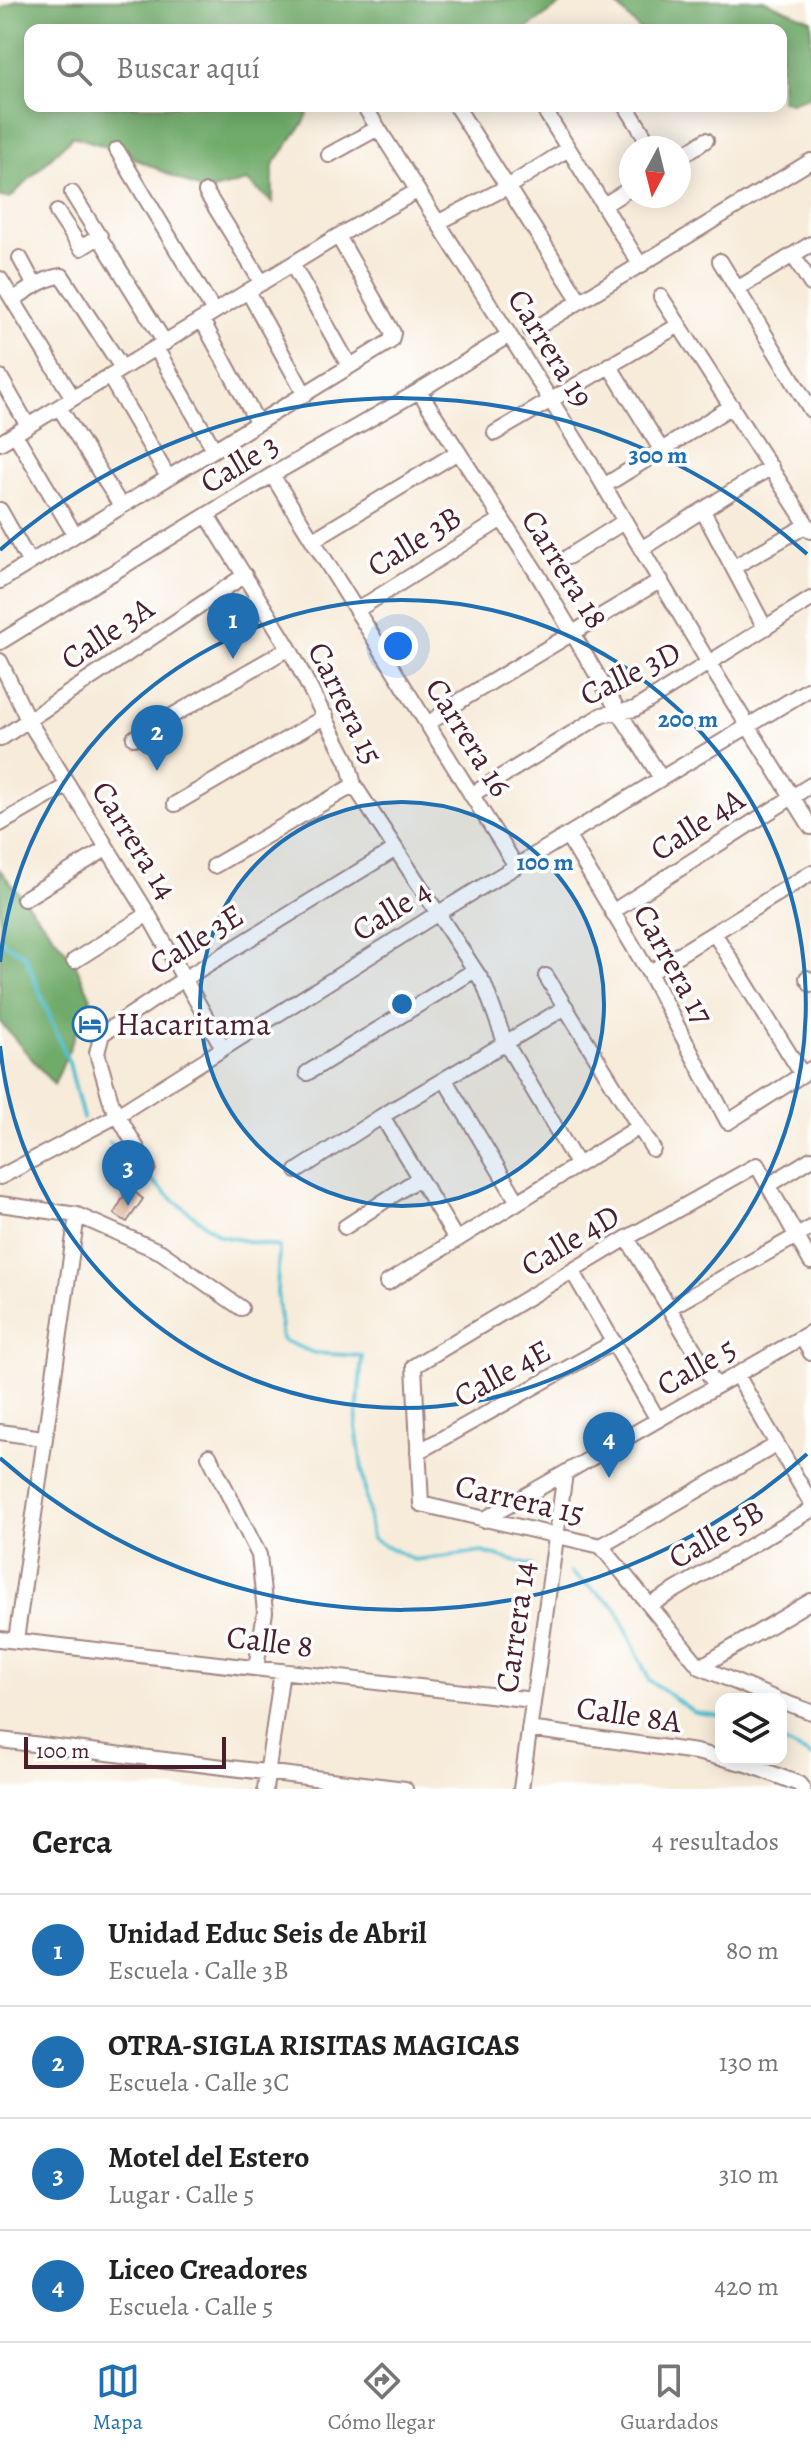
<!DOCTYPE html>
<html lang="es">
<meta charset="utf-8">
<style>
:root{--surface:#fff;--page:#f6f6f6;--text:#222;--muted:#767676;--line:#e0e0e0;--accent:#1f6fb2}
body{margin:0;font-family:Alegreya,serif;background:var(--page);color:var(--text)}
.controls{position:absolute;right:24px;bottom:24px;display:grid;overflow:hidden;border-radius:16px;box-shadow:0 4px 20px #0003}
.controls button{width:72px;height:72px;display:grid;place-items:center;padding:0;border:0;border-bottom:2px solid var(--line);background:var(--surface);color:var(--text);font:40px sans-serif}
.compass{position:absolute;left:619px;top:136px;width:72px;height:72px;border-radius:50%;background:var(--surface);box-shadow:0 4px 20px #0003;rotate:187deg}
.scale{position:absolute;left:24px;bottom:20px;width:202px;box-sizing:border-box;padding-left:8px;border:4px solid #4a1f2b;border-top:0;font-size:22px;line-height:28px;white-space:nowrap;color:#4a1f2b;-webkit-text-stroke:6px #fff;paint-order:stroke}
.you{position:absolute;left:398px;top:646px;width:28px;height:28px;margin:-20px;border:6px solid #fff;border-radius:50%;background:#1a73e8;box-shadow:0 0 0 12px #1a73e833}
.badge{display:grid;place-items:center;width:52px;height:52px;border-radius:50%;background:var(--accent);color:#fff;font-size:26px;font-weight:700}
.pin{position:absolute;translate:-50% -66px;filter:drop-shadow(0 2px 4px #0008)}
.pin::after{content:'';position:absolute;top:42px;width:28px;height:24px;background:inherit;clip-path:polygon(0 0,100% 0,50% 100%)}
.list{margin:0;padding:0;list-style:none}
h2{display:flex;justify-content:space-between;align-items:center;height:104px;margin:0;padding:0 32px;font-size:34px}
h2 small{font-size:26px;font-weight:400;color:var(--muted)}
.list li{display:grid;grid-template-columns:52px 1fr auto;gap:24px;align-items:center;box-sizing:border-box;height:112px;padding:0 32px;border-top:2px solid var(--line)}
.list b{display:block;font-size:30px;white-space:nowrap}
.list p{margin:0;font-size:26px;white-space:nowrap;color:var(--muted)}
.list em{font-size:26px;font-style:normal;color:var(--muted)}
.icon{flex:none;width:44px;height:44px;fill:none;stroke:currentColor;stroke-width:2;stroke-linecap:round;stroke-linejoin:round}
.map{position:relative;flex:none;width:811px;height:1789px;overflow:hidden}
.search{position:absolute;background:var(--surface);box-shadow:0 4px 20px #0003;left:24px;right:24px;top:24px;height:88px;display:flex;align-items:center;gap:20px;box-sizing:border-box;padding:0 28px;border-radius:16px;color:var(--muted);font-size:30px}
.sheet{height:552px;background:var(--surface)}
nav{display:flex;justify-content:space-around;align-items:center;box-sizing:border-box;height:112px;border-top:2px solid var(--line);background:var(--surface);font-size:22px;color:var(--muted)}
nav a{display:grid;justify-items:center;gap:4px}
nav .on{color:var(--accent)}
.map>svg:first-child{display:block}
</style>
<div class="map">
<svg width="811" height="1789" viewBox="0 0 811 1789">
<rect width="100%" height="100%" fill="#fff"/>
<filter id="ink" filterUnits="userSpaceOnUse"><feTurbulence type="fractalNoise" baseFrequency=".0125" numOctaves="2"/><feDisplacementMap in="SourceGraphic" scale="16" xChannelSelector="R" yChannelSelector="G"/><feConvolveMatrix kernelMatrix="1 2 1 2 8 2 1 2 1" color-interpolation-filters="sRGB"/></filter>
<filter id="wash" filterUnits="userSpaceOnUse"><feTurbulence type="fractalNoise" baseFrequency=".006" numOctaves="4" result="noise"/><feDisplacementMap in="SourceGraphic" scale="32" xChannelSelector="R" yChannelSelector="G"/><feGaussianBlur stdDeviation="1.8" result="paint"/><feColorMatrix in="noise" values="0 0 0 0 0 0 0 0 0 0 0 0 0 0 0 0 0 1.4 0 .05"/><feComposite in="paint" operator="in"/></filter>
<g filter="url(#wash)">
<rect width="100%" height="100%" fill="#f7ebd9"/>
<!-- forest -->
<path fill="#71ab6a" stroke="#5e654a" stroke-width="2" d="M17 0H567L525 30H30V106H310L305 121 273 165V203L247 181 206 192 117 150 73 136 10 198 0 197V9Z
M612 0H763L811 20V96L790 103 781 100V30H640Z
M0 870 74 961 91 998 54 1085 0 1022Z"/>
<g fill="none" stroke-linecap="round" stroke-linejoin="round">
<!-- stream -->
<path stroke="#54bfd0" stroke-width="4" d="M0 940 25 956 69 1063 83 1118
M109 1142 176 1202 220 1236 279 1247 277 1292 282 1340 314 1353 362 1356 356 1427 372 1539 414 1560 482 1552 532 1566
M571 1573 616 1607 649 1680 694 1712 721 1716
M781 1741 811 1756"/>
</g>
<g id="blocks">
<!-- building -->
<path fill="#d8ac8b" d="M129 1187 143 1199 127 1222 114 1214Z"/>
</g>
</g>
<g filter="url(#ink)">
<use href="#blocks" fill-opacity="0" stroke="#a08582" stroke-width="2"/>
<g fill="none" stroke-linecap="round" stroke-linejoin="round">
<!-- minor casing -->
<g stroke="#a08582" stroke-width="18">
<path id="minor" d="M364 106 591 464 710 665 811 827
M456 106 580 301
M542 106 641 266
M626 106 652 148
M117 150 214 312
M329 155 378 128
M679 158 706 140
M206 192 262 283
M72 193 165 343
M604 205 631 188
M57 212 81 248 100 236
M439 222 509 186 568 149
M793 255 811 284
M20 258 35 286
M720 261 811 410
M292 264 349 365
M0 279 73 398
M737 289 811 244
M248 291 304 393
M661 297 811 531
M14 299C28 290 45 277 62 276L122 368
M202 320 257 422
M531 331 811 161
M156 348 214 449
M609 365 662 451
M109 376 168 477
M0 377 28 426
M419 391 538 575 619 712 661 778
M59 407 121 506
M495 433 679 325
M15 434 75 535
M0 443 338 236 417 191
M272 475 516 866
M604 486 732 406
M0 510 30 563
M703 511 765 628
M207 515 289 648 348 762 354 785 484 984 505 1042 577 1164
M313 540 458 452
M641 549 771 467
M568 557 625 521
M734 567 807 525
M0 581 391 341 393 333 338 236
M357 610 502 519
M0 642 272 475 419 391 509 335
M0 661 28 720 148 914 223 1048
M428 724 463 699 661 580
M134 738 289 648
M0 739 245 575
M471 795 602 715 635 709 811 599
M175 804 326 716
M0 824 68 785
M567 835 649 973 728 1122 811 1069
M214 866 354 785
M24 899 106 849
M612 912 811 785
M714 933 802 1074
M74 961 148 914
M649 973 811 873
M546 976 653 1149
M807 978 811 984
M307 1073 475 970
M445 1080 518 1202
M382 1116 456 1239
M148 1168 112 1105 97 1053 102 1034 184 979 394 850
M297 1171 382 1116 566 1007
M0 1177 116 1116 427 920 811 688
M769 1185 811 1159
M0 1204 77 1215 161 1252 241 1308
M345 1227 419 1178
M627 1238 716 1386
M573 1272 658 1420
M387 1283 639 1127
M669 1308 811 1228
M802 1338 811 1353
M737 1375 811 1503
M0 1432 43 1438
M418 1452 614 1342
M209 1456 259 1555 265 1612 256 1668
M483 1520 811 1332
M601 1546 776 1445
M650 1605 811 1510
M0 1639 533 1700
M16 1640 77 1215
M700 1667 811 1601
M776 1699 700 1667 601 1546 421 1504 414 1366 627 1238 757 1165 811 1262
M781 1701 811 1712
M529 1729 696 1752 721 1758
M0 1740 405 1789
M726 1759 750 1765 799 1784 803 1789
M265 1789 282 1671
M521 1789 565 1473"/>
</g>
<!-- minor -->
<use href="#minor" stroke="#fff" stroke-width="14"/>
</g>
</g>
<!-- distance rings -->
<circle cx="402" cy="1004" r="202" fill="#1f6fb2" fill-opacity=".12"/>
<g fill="none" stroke="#1f6fb2" stroke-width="4">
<circle cx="402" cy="1004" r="202"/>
<path d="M0 962A404 404 0 1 1 0 1046"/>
<path d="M807 1454A606 606 0 0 1 0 1458M0 550A606 606 0 0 1 807 554"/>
</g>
<!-- icons -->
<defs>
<g id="hotel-ring" transform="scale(1.8)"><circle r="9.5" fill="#fff" stroke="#1f6fb2" stroke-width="1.5"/><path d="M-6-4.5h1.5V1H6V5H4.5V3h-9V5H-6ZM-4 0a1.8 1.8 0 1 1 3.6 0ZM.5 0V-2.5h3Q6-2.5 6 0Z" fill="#1f6fb2"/></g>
</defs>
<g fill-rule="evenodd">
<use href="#hotel-ring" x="90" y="1024"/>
</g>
<g text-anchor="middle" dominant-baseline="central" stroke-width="7" stroke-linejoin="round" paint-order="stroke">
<!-- street labels -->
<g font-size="32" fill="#4a1f2b" stroke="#fff">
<text transform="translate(551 348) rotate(58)">Carrera 19</text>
<text transform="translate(239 463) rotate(-31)">Calle 3</text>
<text transform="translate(414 541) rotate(-32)">Calle 3B</text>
<text transform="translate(565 569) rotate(58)">Carrera 18</text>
<text transform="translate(107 633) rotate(-34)">Calle 3A</text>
<text transform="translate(630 673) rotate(-26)">Calle 3D</text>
<text transform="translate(346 703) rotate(64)">Carrera 15</text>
<text transform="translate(469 737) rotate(58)">Carrera 16</text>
<text transform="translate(697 824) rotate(-33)">Calle 4A</text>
<text transform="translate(135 840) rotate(58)">Carrera 14</text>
<text transform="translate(391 910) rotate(-32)">Calle 4</text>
<text transform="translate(196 939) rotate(-32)">Calle 3E</text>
<text transform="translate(674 964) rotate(61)">Carrera 17</text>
<text transform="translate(570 1240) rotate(-31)">Calle 4D</text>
<text transform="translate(696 1366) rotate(-30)">Calle 5</text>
<text transform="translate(502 1373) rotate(-29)">Calle 4E</text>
<text transform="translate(520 1499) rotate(13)">Carrera 15</text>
<text transform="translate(716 1534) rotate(-30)">Calle 5B</text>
<text transform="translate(515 1627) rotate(-82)">Carrera 14</text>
<text transform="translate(270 1641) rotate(7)">Calle 8</text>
<text transform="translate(629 1714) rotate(8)">Calle 8A</text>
</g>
<!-- poi labels -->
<g font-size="32" fill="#4a1f2b" stroke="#fff" text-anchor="start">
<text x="116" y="1024">Hacaritama</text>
</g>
</g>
<circle cx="402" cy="1004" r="12" fill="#1f6fb2" stroke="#fff" stroke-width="4"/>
<g font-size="24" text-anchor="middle" font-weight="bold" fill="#1f6fb2" stroke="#fff" stroke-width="7" stroke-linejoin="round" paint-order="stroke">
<text x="658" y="463">300 m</text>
<text x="688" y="727">200 m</text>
<text x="545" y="870">100 m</text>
</g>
</svg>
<div class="controls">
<button><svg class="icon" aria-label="layers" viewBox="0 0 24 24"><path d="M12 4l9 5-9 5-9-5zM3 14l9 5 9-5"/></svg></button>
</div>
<svg class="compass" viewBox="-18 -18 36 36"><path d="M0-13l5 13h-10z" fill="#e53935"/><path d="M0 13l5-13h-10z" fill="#767676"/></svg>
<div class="scale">100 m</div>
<div class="you"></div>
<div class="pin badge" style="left:233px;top:659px">1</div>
<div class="pin badge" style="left:157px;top:771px">2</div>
<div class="pin badge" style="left:128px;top:1206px">3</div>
<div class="pin badge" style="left:609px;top:1478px">4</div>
<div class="search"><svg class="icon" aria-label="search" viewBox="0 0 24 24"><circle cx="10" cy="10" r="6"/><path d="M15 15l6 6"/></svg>Buscar aquí</div>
</div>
<section class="sheet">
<h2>Cerca<small>4 resultados</small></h2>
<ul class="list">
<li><span class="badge">1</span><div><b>Unidad Educ Seis de Abril</b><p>Escuela · Calle 3B</p></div><em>80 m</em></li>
<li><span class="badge">2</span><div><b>OTRA-SIGLA RISITAS MAGICAS</b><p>Escuela · Calle 3C</p></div><em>130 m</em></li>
<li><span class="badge">3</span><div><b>Motel del Estero</b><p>Lugar · Calle 5</p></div><em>310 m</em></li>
<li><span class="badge">4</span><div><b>Liceo Creadores</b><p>Escuela · Calle 5</p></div><em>420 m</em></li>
</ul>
</section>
<nav>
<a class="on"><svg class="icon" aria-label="map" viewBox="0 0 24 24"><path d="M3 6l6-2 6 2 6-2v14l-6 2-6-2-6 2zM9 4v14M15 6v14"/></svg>Mapa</a>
<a><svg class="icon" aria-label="directions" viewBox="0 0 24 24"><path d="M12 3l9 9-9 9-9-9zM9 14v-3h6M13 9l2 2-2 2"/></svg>Cómo llegar</a>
<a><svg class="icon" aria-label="saved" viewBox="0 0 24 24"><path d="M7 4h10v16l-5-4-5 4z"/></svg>Guardados</a>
</nav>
